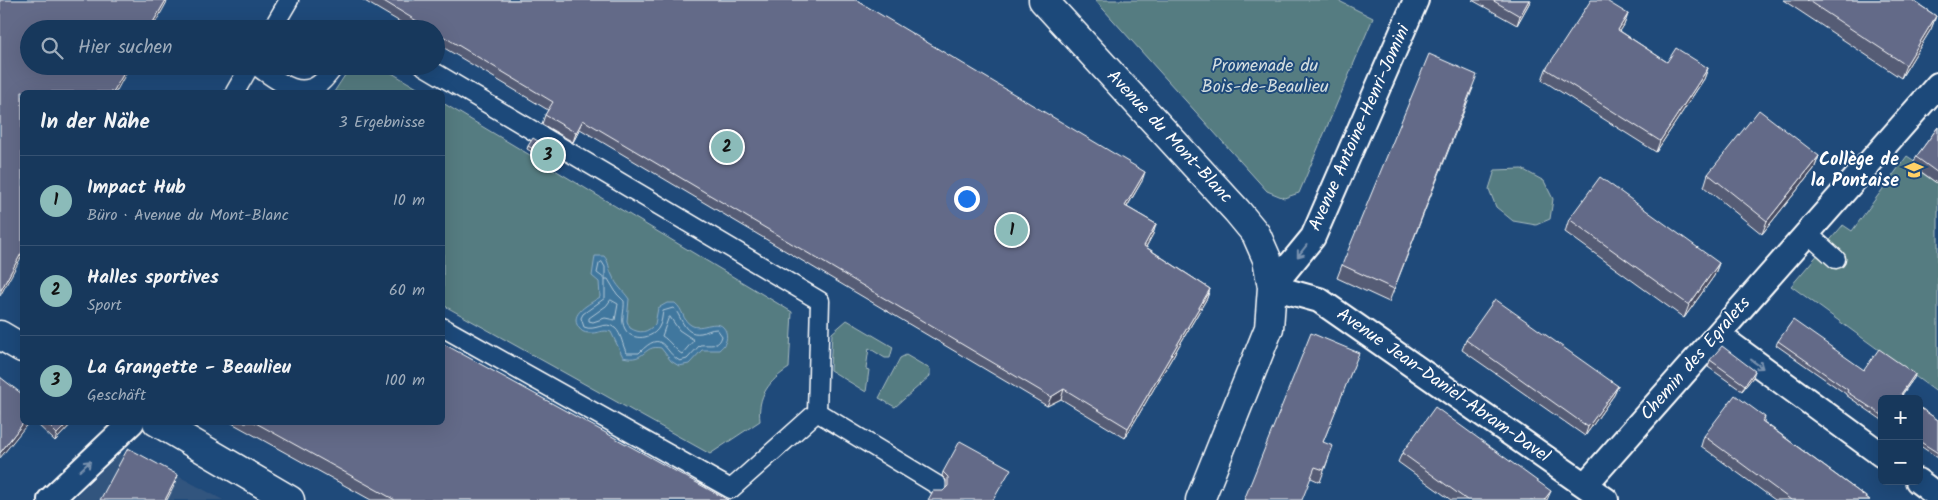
<!DOCTYPE html>
<html lang="de">
<meta charset="utf-8">
<style>
:root{--surface:#17385c;--page:#203f62;--text:#f1f3f6;--muted:#9eacbb;--line:#365272;--accent:#8bbbb9}
body{margin:0;font-family:Kalam,sans-serif;background:var(--page);color:var(--text)}
.controls{position:absolute;right:15px;bottom:15px;display:grid;overflow:hidden;border-radius:8px;box-shadow:0 5px 20px #0002}
.controls button{width:45px;height:45px;display:grid;place-items:center;padding:0;border:0;border-bottom:1px solid var(--line);background:var(--surface);color:var(--text);font:25px sans-serif}
.you{position:absolute;left:966px;top:198px;width:18px;height:18px;margin:-12px;border:4px solid #fff;border-radius:50%;background:#1a73e8;box-shadow:0 0 0 8px #1a73e833}
.badge{display:grid;place-items:center;width:32px;height:32px;border-radius:50%;background:var(--accent);color:#111;font-size:16px;font-weight:700}
.pin{position:absolute;translate:-50% -50%;border:2px solid #fff;box-shadow:0 1px 5px #0006}
.list{margin:0;padding:0;list-style:none}
h2{display:flex;justify-content:space-between;align-items:center;height:65px;margin:0;padding:0 20px;font-size:21px}
h2 small{font-size:16px;font-weight:400;color:var(--muted)}
.list li{display:grid;grid-template-columns:32px 1fr auto;gap:15px;align-items:center;box-sizing:border-box;height:90px;padding:0 20px;border-top:1px solid var(--line)}
.list b{display:block;font-size:19px;white-space:nowrap}
.list p{margin:0;font-size:16px;white-space:nowrap;color:var(--muted)}
.list em{font-size:16px;font-style:normal;color:var(--muted)}
.icon{flex:none;width:28px;height:28px;fill:none;stroke:currentColor;stroke-width:2;stroke-linecap:round;stroke-linejoin:round}
.map{position:relative;flex:none;width:1938px;height:500px;overflow:hidden}
.search{position:absolute;background:var(--surface);box-shadow:0 5px 20px #0002;left:20px;top:20px;width:425px;height:55px;display:flex;align-items:center;gap:12px;box-sizing:border-box;padding:0 18px;border-radius:28px;color:var(--muted);font-size:19px}
.panel{position:absolute;background:var(--surface);box-shadow:0 5px 20px #0002;left:20px;top:90px;width:425px;height:335px;border-radius:8px}
.map>svg:first-child{display:block}
</style>
<div class="map">
<svg width="1938" height="500" viewBox="0 0 1938 500">
<rect width="100%" height="100%" fill="#1f4a7a"/>
<filter id="ink" filterUnits="userSpaceOnUse"><feTurbulence type="fractalNoise" baseFrequency=".02" numOctaves="2"/><feDisplacementMap in="SourceGraphic" scale="10" xChannelSelector="R" yChannelSelector="G"/><feConvolveMatrix kernelMatrix="1 2 1 2 8 2 1 2 1" color-interpolation-filters="sRGB"/></filter>
<g filter="url(#ink)">
<!-- built -->
<path fill="#33547e" d="M137 454 223 500H72L118 455Z"/>
<!-- green -->
<path fill="#547b81" stroke="#aabdc0" d="M1095 0H1337L1373 18 1299 193 1284 198 1267 191Z
M351 66H380L424 92H334Z
M443 103 792 312 789 368C769 381 757 396 760 421L710 454 443 305Z
M1907 156 1916 162 1913 167 1938 184V393L1791 286 1843 225 1852 231Z
M1522 169 1544 181 1553 199 1550 219 1536 225 1513 221 1496 207 1489 189 1495 170Z
M847 320 893 347 890 358H885L869 348 866 369 869 370 866 392 830 370 832 333Z
M906 355 930 369V376L895 407 879 398 900 358Z"/>
<!-- water -->
<path fill="#41779e" stroke="#8dadc5" d="M595 256H604C610 263 608 268 612 275 617 287 623 290 629 299L627 321 630 328C640 334 647 333 655 324L658 308 667 303H675C684 310 682 320 691 325 701 332 720 315 726 332 728 340 725 345 719 350H702L689 364 679 366 671 361 661 348C643 344 646 363 623 357L611 332C603 329 597 334 589 333 584 333 581 331 579 328 568 313 590 304 600 297L599 282 592 276Z"/>
<g fill="none" stroke-linecap="round" stroke-linejoin="round">
<!-- shore -->
<path stroke="#b3c9d8" stroke-width="1" d="M602 262 605 267V279H608L617 294 624 301C625 311 620 320 625 329 632 342 653 339 659 327 662 322 662 316 663 311L673 308C682 314 682 336 701 333 707 332 710 329 717 329L722 336C719 348 710 344 700 345L687 359 680 361C663 352 664 327 639 353H627C622 346 622 334 615 328 605 320 595 332 584 327L581 318 583 314 605 298V279L597 273 599 264Z
M611 300 618 304 615 320 605 318 593 322 589 321V318L606 306Z
M670 317 679 330 694 340 682 354C677 352 669 340 662 336L668 319Z"/>
<!-- pedestrian casing -->
<g stroke="#fff" stroke-width="21">
<path id="pedestrian" d="M272 29 289 0
M256 66C275 78 297 100 319 84 325 80 330 72 335 66
M424 66 820 301 817 412
M235 92 250 66
M1807 233 1836 259
M442 327 731 489 817 412 937 485"/>
</g>
<!-- minor casing -->
<g stroke="#fff" stroke-width="28">
<path id="minor" d="M1416 0 1313 237 1272 287 1319 300 1606 500
M1718 335 1882 455
M1918 481 1938 496
M1585 485 1938 85
M50 500 132 422"/>
</g>
<!-- tertiary casing -->
<g stroke="#fff" stroke-width="31">
<path id="tertiary" d="M0 335 22 348
M157 422 290 500"/>
</g>
<!-- secondary casing -->
<g stroke="#fff" stroke-width="31">
<path id="secondary" d="M1043 0 1237 211 1256 234 1267 259 1272 287 1269 328 1200 500"/>
</g>
<!-- pedestrian -->
<use href="#pedestrian" stroke="#1f4a7a" stroke-width="18"/>
<!-- minor -->
<use href="#minor" stroke="#1f4a7a" stroke-width="24"/>
<!-- tertiary -->
<use href="#tertiary" stroke="#1f4a7a" stroke-width="28"/>
<!-- secondary -->
<use href="#secondary" stroke="#1f4a7a" stroke-width="28"/>
</g>
<!-- wall -->
<path fill="#555b75" stroke="#fff" d="M363 0H856L1142 181 1127 207 1156 224 1153 234 1146 247 1210 289 1207 298 1125 438 1061 399 1047 406 580 129 573 142 542 124 545 115 548 110 436 43V29H412Z
M1472 0H1531L1517 25Z
M1783 0H1912L1936 16 1931 29 1901 78Z
M1628 14 1624 25 1620 31 1667 62 1708 68 1704 79 1656 152 1542 80 1546 69Z
M1473 88 1389 302 1337 278 1342 265Z
M1938 127V184L1913 166 1916 157Z
M528 146 562 160 558 168 527 149Z
M1819 156 1814 169 1762 234 1704 187 1708 174Z
M1569 219 1719 263 1714 276 1684 318 1565 232Z
M1466 340 1618 386 1614 395 1585 436 1462 350Z
M1778 341 1864 370 1915 374 1914 378 1902 395 1882 399V420L1846 395V394L1776 345Z
M1710 360 1753 377 1742 391 1708 367Z
M1354 364 1323 442 1329 457 1320 482 1311 478 1244 500Z
M1919 407 1938 420V458L1919 445Z
M1765 417 1764 422 1870 500H1775L1701 446 1704 436Z
M35 422H73L55 441Z
M230 422H442L728 500H371Z
M1402 453 1547 500H1451L1398 462Z
M943 472 1009 473 943 491 946 488V480L942 476Z"/>
<!-- shaded-wall -->
<path fill="#454a5f" stroke="#fff" d="M166 0H168L152 29H149Z
M1529 0H1531L1517 25 1520 16Z
M1628 14 1624 25 1614 41 1618 30Z
M1936 16 1931 29 1901 78 1906 65Z
M128 66H130L116 92H113Z
M1708 68 1704 79 1656 152 1660 141Z
M583 120 580 129 573 142 576 133Z
M1819 156 1814 169 1762 234 1767 221Z
M1145 172 1142 181 1122 215 1125 206Z
M1156 224 1153 234 1141 256 1144 246Z
M22 252V256L0 296 1 290Z
M1719 263 1714 276 1684 318 1689 305Z
M1210 289 1207 298 1125 438 1128 428Z
M1755 371 1753 377 1742 391 1745 385Z
M1915 374 1914 378 1899 398 1901 394Z
M1618 386 1614 395 1585 436 1588 427Z
M1064 389 1061 399 1047 406 1051 397Z
M24 422H29L0 458V453Z
M69 422H73L55 441 57 434Z
M178 475 173 488 167 500H165Z
M1551 491 1547 500H1544Z"/>
<!-- building -->
<path fill="#636a88" stroke="#fff" d="M0 0H166L149 29H29V66H128L113 92H22V252L1 290H0Z
M382 0H856L1145 172 1125 206 1156 224 1144 246 1210 289 1128 428 1064 389 1051 397 583 120 576 133 545 115 553 102 436 32V29H430Z
M1492 0H1529L1520 16Z
M1591 0H1605L1628 14 1618 30 1667 62 1676 48 1708 68 1660 141 1546 69Z
M1807 0H1912L1936 16 1906 65Z
M1429 54 1477 75 1394 289 1342 265Z
M1759 110 1819 156 1767 221 1708 174Z
M1938 127V173L1916 157Z
M533 138 563 157 559 164 528 146Z
M1600 177 1719 263 1689 305 1569 219Z
M1495 299 1618 386 1588 427 1466 340Z
M1793 320 1864 370 1879 349 1915 374 1901 394 1908 399H1882V415L1847 392 1848 390 1778 341Z
M1311 333 1359 353 1323 442 1333 446 1324 470 1315 467 1302 500H1244Z
M442 343 728 500H395L254 422H442Z
M1722 346 1755 371 1745 385 1710 360Z
M0 377 22 394V422H24L0 453Z
M1735 395 1765 417 1762 421 1870 500H1791L1704 436Z
M1435 407 1551 491 1544 500H1467L1402 453Z
M1919 407 1938 420V453L1919 441Z
M45 422H69L57 434Z
M960 441 1011 469 993 500H928L933 491H943L948 486V477L943 472Z
M128 448 178 475 165 500H100Z"/>
<!-- one-way arrows -->
<defs><path id="oneway-shaft" d="M-6 0H5M1.5-3L5.5 0L1.5 3" fill="none" stroke-width="1.6" stroke-linecap="round" stroke-linejoin="round" transform="scale(1.25)"/></defs>
<g stroke="#7992af">
<use href="#oneway-shaft" transform="translate(1302 251) rotate(128)"/>
<use href="#oneway-shaft" transform="translate(1757 364) rotate(36)"/>
<use href="#oneway-shaft" transform="translate(85 466) rotate(-43)"/>
</g>
</g>
<!-- icons -->
<defs>
<g id="school-bare" transform="scale(1.5)"><path d="M0-5L7-2L0 1L-7-2ZM-4 1L0 2.5L4 1V4Q0 6-4 4Z" fill="#ffd166" stroke="#1f4a7a" stroke-width="2.5" paint-order="stroke"/></g>
</defs>
<g fill-rule="evenodd">
<use href="#school-bare" x="1914" y="170"/>
</g>
<g text-anchor="middle" dominant-baseline="central" stroke-width="4" stroke-linejoin="round" paint-order="stroke">
<!-- park labels -->
<g font-size="18" fill="#d4dee0" stroke="#1f4a7a">
<text x="1265" y="66">Promenade du<tspan x="1265" dy="21">Bois-de-Beaulieu</tspan></text>
</g>
<!-- street labels -->
<g font-size="18" fill="#fff" stroke="#1f4a7a">
<text transform="translate(1360 128) rotate(-66)">Avenue Antoine-Henri-Jomini</text>
<text transform="translate(1169 137) rotate(47)">Avenue du Mont-Blanc</text>
<text transform="translate(1696 359) rotate(-49)">Chemin des Egralets</text>
<text transform="translate(1443 386) rotate(35)">Avenue Jean-Daniel-Abram-Davel</text>
</g>
<!-- poi labels -->
<g font-size="18" font-weight="bold" fill="#fff" stroke="#1f4a7a" text-anchor="end">
<text x="1899" y="160">Collège de<tspan x="1899" dy="21">la Pontaise</tspan></text>
</g>
</g>
</svg>
<div class="controls">
<button>+</button>
<button>−</button>
</div>
<div class="you"></div>
<div class="pin badge" style="left:1012px;top:230px">1</div>
<div class="pin badge" style="left:727px;top:147px">2</div>
<div class="pin badge" style="left:548px;top:155px">3</div>
<div class="search"><svg class="icon" aria-label="search" viewBox="0 0 24 24"><circle cx="10" cy="10" r="6"/><path d="M15 15l6 6"/></svg>Hier suchen</div>
<section class="panel">
<h2>In der Nähe<small>3 Ergebnisse</small></h2>
<ul class="list">
<li><span class="badge">1</span><div><b>Impact Hub</b><p>Büro · Avenue du Mont-Blanc</p></div><em>10 m</em></li>
<li><span class="badge">2</span><div><b>Halles sportives</b><p>Sport</p></div><em>60 m</em></li>
<li><span class="badge">3</span><div><b>La Grangette - Beaulieu</b><p>Geschäft</p></div><em>100 m</em></li>
</ul>
</section>
</div>
